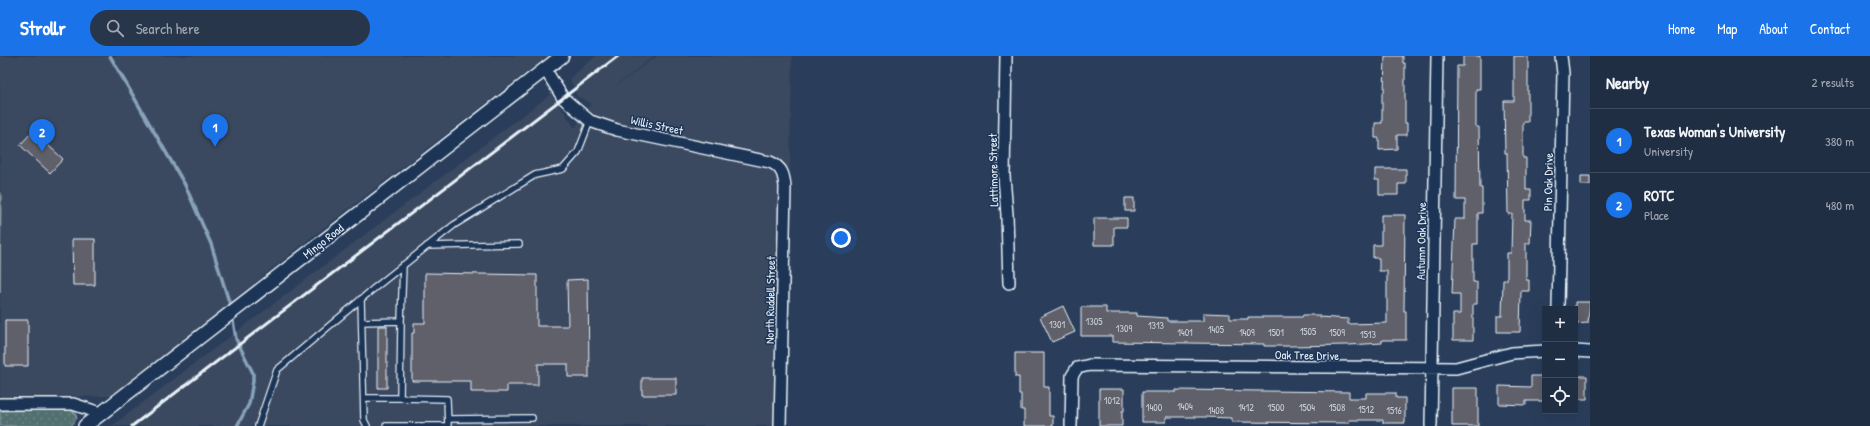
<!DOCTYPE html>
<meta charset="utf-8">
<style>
:root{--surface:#202e44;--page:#28364b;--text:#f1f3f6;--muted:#a2a8b2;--line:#3d4a5d;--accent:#1a73e8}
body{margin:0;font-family:"Patrick Hand",sans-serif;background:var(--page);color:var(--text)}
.controls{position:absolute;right:12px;bottom:12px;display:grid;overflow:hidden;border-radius:0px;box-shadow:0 4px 16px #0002}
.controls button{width:36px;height:36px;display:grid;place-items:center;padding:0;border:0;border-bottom:1px solid var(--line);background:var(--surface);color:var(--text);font:20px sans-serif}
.you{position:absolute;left:841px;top:182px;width:14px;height:14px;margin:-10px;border:3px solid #fff;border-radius:50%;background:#1a73e8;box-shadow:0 0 0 6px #1a73e833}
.badge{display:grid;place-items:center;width:26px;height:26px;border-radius:50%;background:var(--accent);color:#fff;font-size:13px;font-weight:700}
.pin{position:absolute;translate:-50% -33px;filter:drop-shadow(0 1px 2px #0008)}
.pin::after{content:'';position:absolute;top:21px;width:14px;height:12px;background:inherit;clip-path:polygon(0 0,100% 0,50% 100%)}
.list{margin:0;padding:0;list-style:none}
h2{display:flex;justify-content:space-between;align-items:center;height:52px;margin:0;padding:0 16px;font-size:17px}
h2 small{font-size:13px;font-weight:400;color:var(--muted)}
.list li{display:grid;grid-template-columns:26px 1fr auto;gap:12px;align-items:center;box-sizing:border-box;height:64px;padding:0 16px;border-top:1px solid var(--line)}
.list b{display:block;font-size:15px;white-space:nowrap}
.list p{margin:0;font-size:13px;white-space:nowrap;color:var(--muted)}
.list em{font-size:13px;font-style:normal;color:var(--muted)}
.icon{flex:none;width:22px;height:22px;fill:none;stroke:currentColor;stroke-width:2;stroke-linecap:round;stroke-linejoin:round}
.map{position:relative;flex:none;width:1590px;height:370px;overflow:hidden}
header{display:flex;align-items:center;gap:24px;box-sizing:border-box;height:56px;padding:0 20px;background:var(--accent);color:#fff}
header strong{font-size:19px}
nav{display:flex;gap:22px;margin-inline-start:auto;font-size:14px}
.search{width:280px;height:36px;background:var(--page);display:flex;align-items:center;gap:10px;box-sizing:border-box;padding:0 14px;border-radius:22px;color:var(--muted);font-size:15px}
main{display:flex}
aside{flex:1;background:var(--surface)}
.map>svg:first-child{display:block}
</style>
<header>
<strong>Strollr</strong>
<div class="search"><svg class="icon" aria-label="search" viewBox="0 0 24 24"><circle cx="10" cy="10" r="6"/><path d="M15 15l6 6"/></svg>Search here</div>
<nav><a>Home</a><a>Map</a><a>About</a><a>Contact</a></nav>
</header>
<main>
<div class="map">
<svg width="1590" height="370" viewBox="0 0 1590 370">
<defs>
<pattern id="grass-dots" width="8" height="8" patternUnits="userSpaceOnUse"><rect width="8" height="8" fill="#52706f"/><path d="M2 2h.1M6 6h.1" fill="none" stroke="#6b8584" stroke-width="1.8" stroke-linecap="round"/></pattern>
</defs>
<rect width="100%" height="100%" fill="#2a3e5b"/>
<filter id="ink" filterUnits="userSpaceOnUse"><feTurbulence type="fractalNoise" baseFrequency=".025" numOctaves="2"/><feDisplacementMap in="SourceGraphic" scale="8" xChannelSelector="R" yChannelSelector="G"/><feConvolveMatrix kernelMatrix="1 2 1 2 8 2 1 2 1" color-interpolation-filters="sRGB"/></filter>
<g filter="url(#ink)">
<!-- built -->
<path fill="#3a4860" d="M0 0H548L312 181 113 340 0 342Z
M596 0H654L610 34 657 0H792L785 370H112L551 38 575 72 591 47 577 40 570 22Z"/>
<!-- grass -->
<path fill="url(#grass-dots)" stroke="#9db0b4" d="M0 137 1 139 0 237Z
M69 354 75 357 77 362 71 370H0V355Z"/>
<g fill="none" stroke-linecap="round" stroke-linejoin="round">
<!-- stream -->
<path stroke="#87a2b9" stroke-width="3.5" d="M110 0 185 129 211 188 231 252
M232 258 236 283 253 317V325L249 348 237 370"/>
</g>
<!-- building -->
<path fill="#60606a" stroke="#e8f1f8" d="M1385 0H1403V7H1405V67H1407V79H1397V93L1379 94V82H1375V67H1382V37H1384Z
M1463 0H1480V33H1476V71H1479L1480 132H1482V157H1478V188H1473V226H1477V248H1473V284H1453V258H1460V238H1452L1455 163H1465V144H1456L1457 10H1463Z
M1514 0H1528V66H1523V102H1526V134H1531V144H1525V164H1531L1530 187H1526V224H1529V235H1521L1520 276H1497V260H1502L1503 224H1507V197H1511L1512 158H1508L1507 97H1505L1504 45H1514Z
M33 75 63 103 50 117 20 89Z
M1375 113H1406V128H1398V139H1379V124H1375Z
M1581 120H1590V129H1581Z
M1125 142H1134V155H1125Z
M1381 159H1405L1404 255H1406V284H1382V287L1349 289 1289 290H1264V288L1112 286V280H1081V251H1106V257H1137V260L1167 262V265H1203V257L1230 258V263H1248V261H1302L1303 259H1320V261L1348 263V268L1387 267V215H1379V202H1373V189H1381Z
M1094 162H1127V171H1114V189H1094Z
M72 183H95V229H73Z
M425 217 537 219V270H568L567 224 588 223 589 321H568V308H538V329H507V336H471V325H412V277H414V267H425Z
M1575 246H1590L1588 267 1575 268Z
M1063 250 1075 276 1052 286 1040 261Z
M5 264H28V310H5Z
M378 270H387V332H378Z
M1015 297H1044V331H1049V360H1053V370H1024V354H1021V338H1019V321H1015Z
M1531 320H1545V345H1526V349L1499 348V330L1531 331Z
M1575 320H1587V343H1575Z
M642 322H676V339H642Z
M1452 332H1478V370H1452Z
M1099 333H1124V355H1122V370H1099Z
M1176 334 1349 336V342H1366V337H1396V342H1405V367H1383V364H1349V367L1232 366V362L1204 361H1166V366H1142V336H1176Z"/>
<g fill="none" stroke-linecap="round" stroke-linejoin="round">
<!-- service casing -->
<g stroke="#e8f1f8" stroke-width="8">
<path id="service" d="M427 190 519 188
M361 243 364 364 367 370
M362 266 401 265
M364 342H400L401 265 403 209
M400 342 447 343 448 370
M448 363 532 362
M258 370 277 314 372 234 454 169 535 119 563 113 578 96 590 65
M386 370H448"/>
</g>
<!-- minor casing -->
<g stroke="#e8f1f8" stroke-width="14">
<path id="minor" d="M1006 0 1004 120 1007 159 1009 227
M545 13 563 42 590 65 617 74 770 106C782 111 784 119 785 131L780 370
M1558 253 1563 17 1561 0
M1575 295 1590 296
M0 348H73L100 357
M1071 370 1072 320 1077 312 1090 309 1456 312 1512 297 1545 295
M1431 370 1437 0"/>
</g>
<!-- tertiary casing -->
<g stroke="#e8f1f8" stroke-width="16">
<path id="tertiary" d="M85 370 562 0"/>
</g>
<!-- service -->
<use href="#service" stroke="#1d3557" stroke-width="5.5"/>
<!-- minor -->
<use href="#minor" stroke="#1d3557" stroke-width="11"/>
<!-- tertiary -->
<use href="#tertiary" stroke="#1d3557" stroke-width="13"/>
<!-- rail -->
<path stroke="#e8f1f8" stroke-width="3" d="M132 370 618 0"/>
</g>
</g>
<g text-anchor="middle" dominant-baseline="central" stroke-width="3" stroke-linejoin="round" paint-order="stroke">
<!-- number labels -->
<g font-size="10" fill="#c6cdd4">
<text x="1094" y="265">1305</text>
<text x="1057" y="268">1301</text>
<text x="1156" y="269">1313</text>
<text x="1124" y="272">1309</text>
<text x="1216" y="273">1405</text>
<text x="1308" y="275">1505</text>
<text x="1185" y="276">1401</text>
<text x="1247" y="276">1409</text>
<text x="1276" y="276">1501</text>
<text x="1337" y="276">1509</text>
<text x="1368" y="278">1513</text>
<text x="1112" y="344">1012</text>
<text x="1185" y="350">1404</text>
<text x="1154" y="351">1400</text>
<text x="1246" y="351">1412</text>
<text x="1276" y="351">1500</text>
<text x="1307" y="351">1504</text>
<text x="1337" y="351">1508</text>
<text x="1366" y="353">1512</text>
<text x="1216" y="354">1408</text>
<text x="1394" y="354">1516</text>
</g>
<!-- street labels -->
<g font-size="12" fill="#e8f1f8" stroke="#1d3557">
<text transform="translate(657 69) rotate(12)">Willis Street</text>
<text transform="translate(993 114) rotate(-91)">Lattimore Street</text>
<text transform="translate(1548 126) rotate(-89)">Pin Oak Drive</text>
<text transform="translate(323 185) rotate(-38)">Mingo Road</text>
<text transform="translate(1421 185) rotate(-89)">Autumn Oak Drive</text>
<text transform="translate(770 244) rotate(-89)">North Ruddell Street</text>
<text transform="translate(1307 299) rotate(1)">Oak Tree Drive</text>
</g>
</g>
</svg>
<div class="controls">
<button>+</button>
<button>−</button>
<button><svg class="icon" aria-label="locate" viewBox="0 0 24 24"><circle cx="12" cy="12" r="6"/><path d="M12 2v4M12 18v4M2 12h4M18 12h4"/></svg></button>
</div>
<div class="you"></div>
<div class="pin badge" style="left:215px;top:91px">1</div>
<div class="pin badge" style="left:42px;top:96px">2</div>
</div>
<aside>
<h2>Nearby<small>2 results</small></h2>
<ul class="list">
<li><span class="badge">1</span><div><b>Texas Woman's University</b><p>University</p></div><em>380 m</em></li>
<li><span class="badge">2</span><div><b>ROTC</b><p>Place</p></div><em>480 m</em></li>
</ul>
</aside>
</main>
